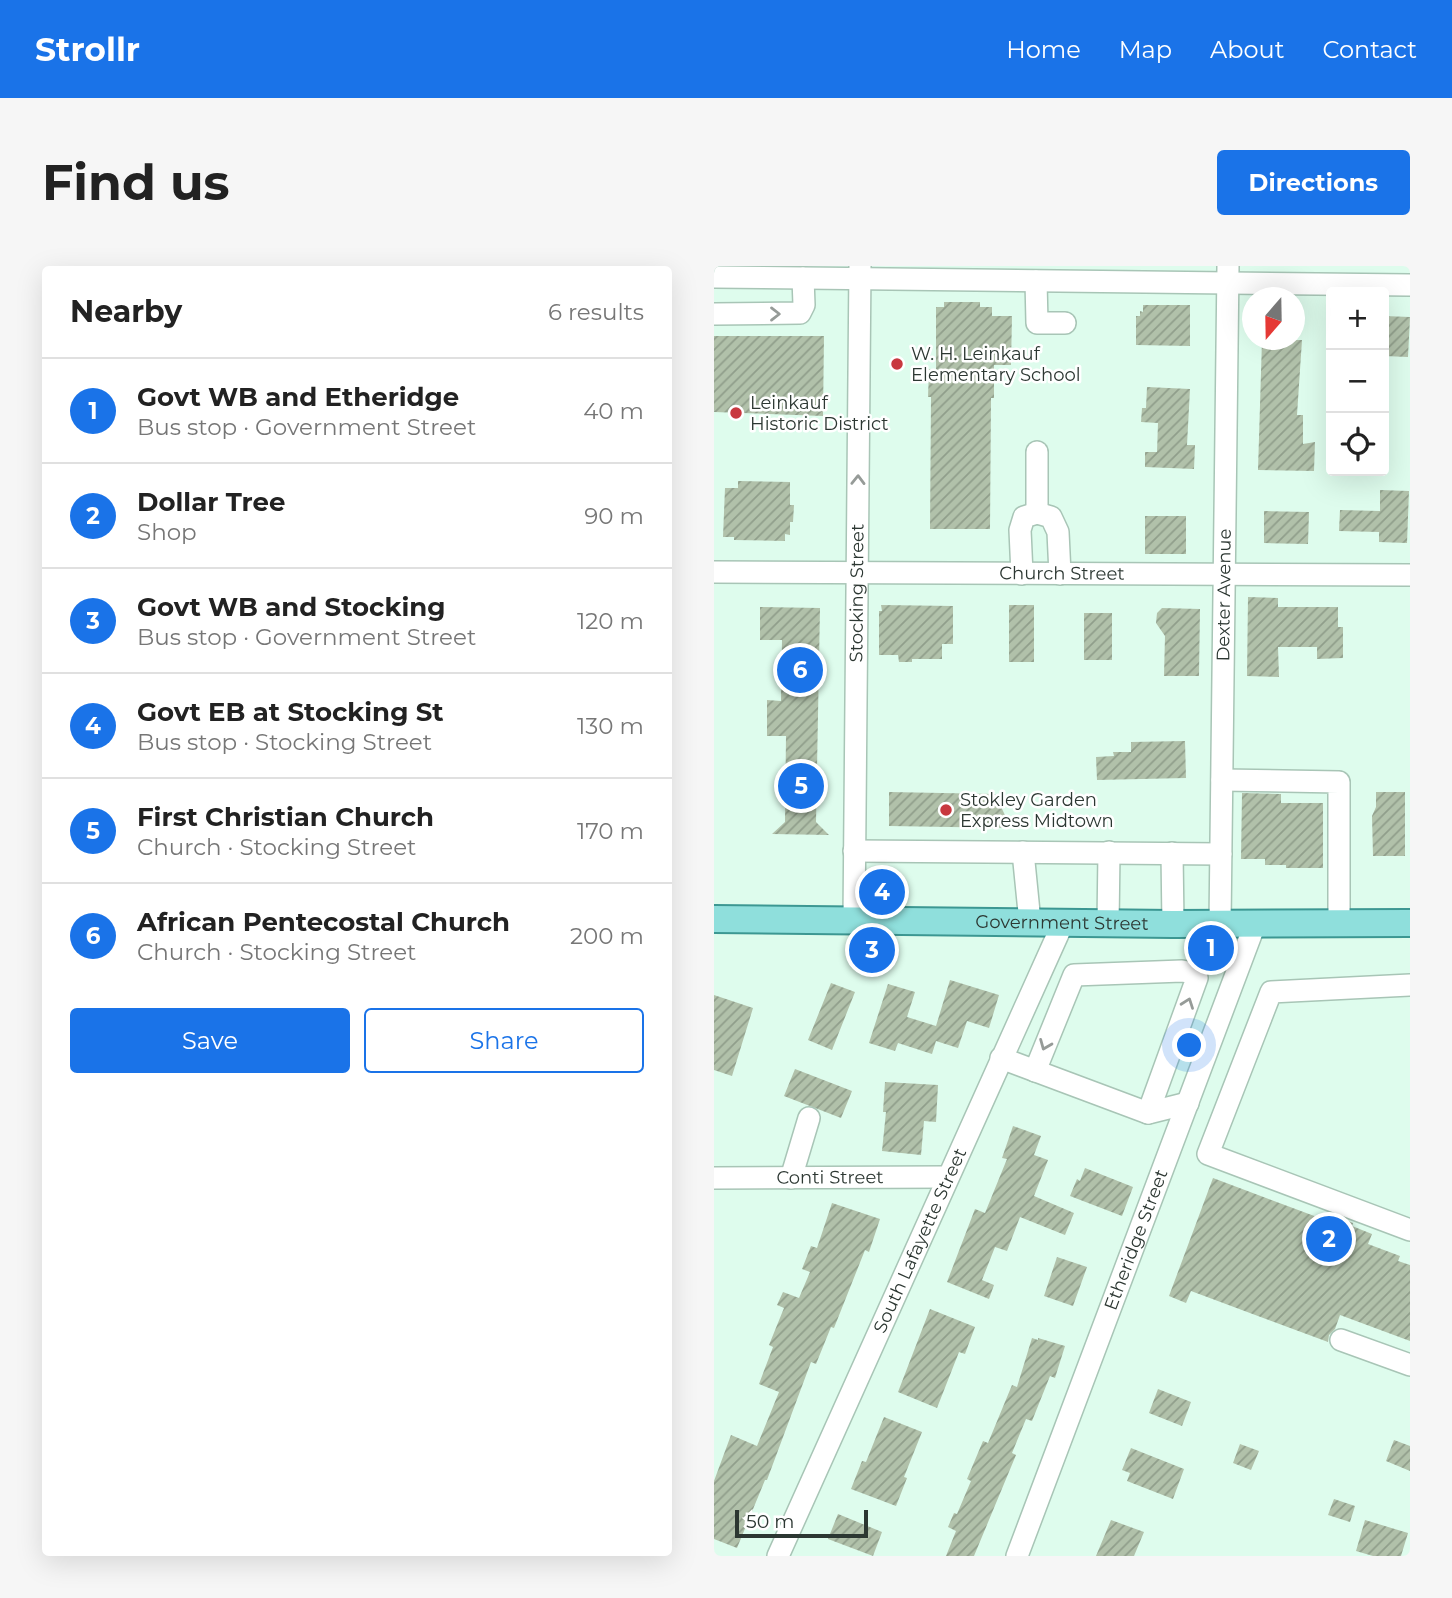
<!DOCTYPE html>
<meta charset="utf-8">
<style>
:root{--surface:#fff;--page:#f6f6f6;--text:#222;--muted:#767676;--line:#e0e0e0;--accent:#1a73e8}
body{margin:0;font-family:Montserrat,sans-serif;background:var(--page);color:var(--text)}
.controls{position:absolute;right:21px;top:21px;display:grid;overflow:hidden;border-radius:7px;box-shadow:0 7px 28px #0002}
.controls button{width:63px;height:63px;display:grid;place-items:center;padding:0;border:0;border-bottom:2px solid var(--line);background:var(--surface);color:var(--text);font:35px sans-serif}
.compass{position:absolute;left:528px;top:21px;width:63px;height:63px;border-radius:50%;background:var(--surface);box-shadow:0 7px 28px #0002;rotate:200deg}
.scale{position:absolute;left:21px;bottom:18px;width:133px;box-sizing:border-box;padding-left:7px;border:4px solid #2c3732;border-top:0;font-size:19px;line-height:24px;white-space:nowrap;color:#2c3732;-webkit-text-stroke:5px #fff;paint-order:stroke}
.you{position:absolute;left:476px;top:780px;width:24px;height:24px;margin:-18px;border:5px solid #fff;border-radius:50%;background:#1a73e8;box-shadow:0 0 0 10px #1a73e833}
.badge{display:grid;place-items:center;width:46px;height:46px;border-radius:50%;background:var(--accent);color:#fff;font-size:23px;font-weight:700}
.pin{position:absolute;translate:-50% -50%;border:4px solid #fff;box-shadow:0 2px 7px #0006}
.list{margin:0;padding:0;list-style:none}
h2{display:flex;justify-content:space-between;align-items:center;height:91px;margin:0;padding:0 28px;font-size:30px}
h2 small{font-size:23px;font-weight:400;color:var(--muted)}
.list li{display:grid;grid-template-columns:46px 1fr auto;gap:21px;align-items:center;box-sizing:border-box;height:105px;padding:0 28px;border-top:2px solid var(--line)}
.list b{display:block;font-size:26px;white-space:nowrap}
.list p{margin:0;font-size:23px;white-space:nowrap;color:var(--muted)}
.list em{font-size:23px;font-style:normal;color:var(--muted)}
.actions{display:flex;gap:14px;padding:21px 28px}
.actions a{flex:1;padding:16px 0;border:2px solid var(--accent);border-radius:7px;text-align:center;font-size:24px;color:var(--accent)}
.actions .main{background:var(--accent);color:#fff}
.icon{flex:none;width:38px;height:38px;fill:none;stroke:currentColor;stroke-width:2;stroke-linecap:round;stroke-linejoin:round}
.map{position:relative;flex:none;width:696px;height:1290px;overflow:hidden;border-radius:7px}
header{display:flex;align-items:center;gap:42px;box-sizing:border-box;height:98px;padding:0 35px;background:var(--accent);color:#fff}
header strong{font-size:33px}
nav{display:flex;gap:38px;margin-inline-start:auto;font-size:24px}
.intro{display:flex;align-items:center;justify-content:space-between;box-sizing:border-box;height:168px;padding:0 42px}
h1{margin:0;font-size:49px}
.button{padding:18px 32px;border-radius:7px;background:var(--accent);color:#fff;font-size:24px;font-weight:700}
main{display:flex;gap:42px;padding:0 42px}
aside{flex:1;background:var(--surface);border-radius:7px;box-shadow:0 7px 28px #0002}
.map>svg:first-child{display:block}
</style>
<header>
<strong>Strollr</strong>
<nav><a>Home</a><a>Map</a><a>About</a><a>Contact</a></nav>
</header>
<div class="intro"><h1>Find us</h1><a class="button">Directions</a></div>
<main>
<aside>
<h2>Nearby<small>6 results</small></h2>
<ul class="list">
<li><span class="badge">1</span><div><b>Govt WB and Etheridge</b><p>Bus stop · Government Street</p></div><em>40 m</em></li>
<li><span class="badge">2</span><div><b>Dollar Tree</b><p>Shop</p></div><em>90 m</em></li>
<li><span class="badge">3</span><div><b>Govt WB and Stocking</b><p>Bus stop · Government Street</p></div><em>120 m</em></li>
<li><span class="badge">4</span><div><b>Govt EB at Stocking St</b><p>Bus stop · Stocking Street</p></div><em>130 m</em></li>
<li><span class="badge">5</span><div><b>First Christian Church</b><p>Church · Stocking Street</p></div><em>170 m</em></li>
<li><span class="badge">6</span><div><b>African Pentecostal Church</b><p>Church · Stocking Street</p></div><em>200 m</em></li>
</ul>
<div class="actions"><a class="main">Save</a><a>Share</a></div>
</aside>
<div class="map">
<svg width="696" height="1290" viewBox="0 0 696 1290">
<defs>
<pattern id="building-hatch" width="6" height="6" patternUnits="userSpaceOnUse" patternTransform="scale(1.75)"><rect width="6" height="6" fill="#b1c1aa"/><path d="M-1 1l2-2M0 6l6-6M5 7l2-2" fill="none" stroke="#909e8b"/></pattern>
</defs>
<rect width="100%" height="100%" fill="#defced"/>
<!-- building -->
<path fill="url(#building-hatch)" d="M230 36H266V41H278V50H298L297 99H280V132H277L276 263H216L217 131H214L215 103H222V41H230Z
M429 39H476V80L422 79V50H426V45L429 46Z
M670 50 696 51 694 91 670 90Z
M0 70H110L109 150 0 146Z
M548 74H588L583 149H589V178L601 176 600 205 544 204Z
M433 121 476 123 473 179H481L480 203 431 201V186H443L444 157 427 156 428 142H432Z
M24 215 76 216V239H80L79 256H76V269L71 268V275L20 274V271H9L11 222H24Z
M666 224 695 225 693 277 665 276V266L625 265 626 244 666 245Z
M550 245 595 246 594 278 550 277Z
M431 250H472V288H431Z
M534 331 564 332V341H624V361H629V392L603 393V381H564L565 411 533 410Z
M167 339 239 340V378H228V393H198V396H185L184 389H165V345H168Z
M295 339H320V396H295Z
M46 341 106 342 102 556 115 569 58 568 71 556 72 470H53V434L67 435 68 374H46Z
M448 342 486 343 485 410H450L451 370 442 357 443 347Z
M370 347H398V394H370Z
M471 475 472 512 383 514 382 491 400 490 399 486H417V476Z
M175 526 281 528 297 562 175 560Z
M662 526H691V590H659L658 550 662 541Z
M528 527 567 528V537H609V602H572V599H551V593H527Z
M236 714 285 729 275 762 253 755 244 782 222 775 218 788 184 777 181 785 155 777 174 718 201 726 193 751 222 760Z
M117 717 141 726 118 784 94 774Z
M0 729 39 742 18 810 0 804Z
M81 803 138 825 127 852 70 830Z
M171 816 224 819 222 856 210 855 207 889 168 885 172 846H169Z
M299 860 327 870 320 889 334 894 320 930 360 947 351 969 306 951 293 985 281 981 268 1014 280 1019 275 1033 233 1016 261 943 271 947 293 893 288 892Z
M371 902 419 921 408 950 356 930 363 913 366 915Z
M499 912 611 954 613 947 639 957 638 960 658 968 654 978 686 990 684 995 696 999V1075L626 1049 621 1063 615 1069 614 1076 477 1025 472 1037 455 1030Z
M118 937 166 953 155 986 151 984 120 1062 117 1061 102 1098 97 1096 53 1214H51L23 1282 0 1273V1215L17 1169 43 1180 65 1126 45 1118 59 1081 55 1079 70 1042 63 1039 69 1026 85 1032 96 1006 88 1003 97 980 103 982Z
M343 991 373 1001 359 1040 330 1030Z
M216 1043 261 1061 251 1088 245 1086 223 1142 184 1126Z
M318 1072 324 1074V1072L351 1080 341 1112 336 1110 318 1155 312 1153 298 1187 302 1189 260 1290H232L242 1265 234 1261 240 1247 243 1248 257 1215 253 1213 269 1175 274 1177 298 1119 303 1121Z
M444 1123 477 1136 468 1160 435 1147Z
M170 1151 208 1166 190 1211 193 1212 182 1240 137 1223 148 1195 152 1196Z
M680 1174 696 1180V1205L672 1195Z
M526 1178 545 1185 537 1204 519 1197Z
M417 1182 470 1203 459 1233 413 1215 416 1207 408 1204Z
M620 1233 641 1240 636 1256 614 1249Z
M124 1248 168 1266 159 1290 114 1273Z
M397 1254 430 1266 420 1290H382Z
M651 1254 694 1267 687 1290H659L642 1285Z"/>
<g fill="none" stroke-linecap="round" stroke-linejoin="round">
<!-- minor casing -->
<g stroke="#a8c5b6" stroke-width="24">
<g id="minor">
<path d="M0 11 696 19"/>
<path d="M322 15 323 57H351"/>
<path d="M0 48 86 47 90 39 89 12"/>
<path d="M323 186V247"/>
<path id="s1" d="M0 306 696 309"/>
<path d="M308 308 306 264 310 251 323 247 337 251 344 266 346 308"/>
<path d="M508 514 625 516V657"/>
<path d="M140 585 507 588"/>
<path d="M309 586 316 656"/>
<path d="M458 587 459 658"/>
<path id="s2" d="M140 654 146 0"/>
<path d="M394 658 395 586"/>
<path id="s3" d="M506 658 514 0"/>
<path d="M696 719 557 726 494 888 696 964"/>
<path d="M287 792 434 847 474 837"/>
<path d="M321 805 360 709 468 705 479 707 483 712 434 847"/>
<path id="s4" d="M0 912 233 911"/>
<path d="M77 912 95 852"/>
<path d="M627 1074 696 1099"/>
<path id="s5" d="M64 1290 349 657"/>
<path id="s6" d="M303 1290 541 658"/>
</g>
</g>
<!-- major casing -->
<g stroke="#3c9792" stroke-width="30">
<g id="major">
<path id="s7" d="M0 653 459 658 696 657"/>
</g>
</g>
<!-- minor -->
<use href="#minor" stroke="#fff" stroke-width="21"/>
<!-- major -->
<use href="#major" stroke="#8fdfdc" stroke-width="26"/>
</g>
<!-- one-way arrows -->
<defs><path id="oneway-chevron" d="M-2-3.5L2.5 0L-2 3.5" fill="none" stroke-width="1.6" stroke-linecap="round" stroke-linejoin="round" transform="scale(1.75)"/></defs>
<g stroke="#969b98">
<use href="#oneway-chevron" transform="translate(61 48)"/>
<use href="#oneway-chevron" transform="translate(144 214) rotate(-89)"/>
<use href="#oneway-chevron" transform="translate(474 737) rotate(-70)"/>
<use href="#oneway-chevron" transform="translate(331 779) rotate(112)"/>
</g>
<!-- markers -->
<g fill="#c8383f" stroke="#fff" stroke-width="2.5">
<circle cx="183" cy="98" r="7"/>
<circle cx="22" cy="147" r="7"/>
<circle cx="232" cy="544" r="7"/>
</g>
<g text-anchor="middle" dominant-baseline="central" stroke-width="5" stroke-linejoin="round" paint-order="stroke">
<!-- poi labels -->
<g font-size="18" fill="#2c3732" stroke="#fff" text-anchor="start">
<text x="197" y="88">W. H. Leinkauf<tspan x="197" dy="21">Elementary School</tspan></text>
<text x="36" y="137">Leinkauf<tspan x="36" dy="21">Historic District</tspan></text>
<text x="246" y="534">Stokley Garden<tspan x="246" dy="21">Express Midtown</tspan></text>
</g>
<!-- street labels -->
<g font-size="18" fill="#2c3732" stroke="#fff">
<text stroke="none"><textPath href="#s1" startOffset="348">Church Street</textPath></text>
<text stroke="none"><textPath href="#s2" startOffset="327">Stocking Street</textPath></text>
<text stroke="none"><textPath href="#s3" startOffset="329">Dexter Avenue</textPath></text>
<text stroke="none"><textPath href="#s7" startOffset="348">Government Street</textPath></text>
<text stroke="none"><textPath href="#s4" startOffset="116">Conti Street</textPath></text>
<text stroke="none"><textPath href="#s5" startOffset="346">South Lafayette Street</textPath></text>
<text stroke="none"><textPath href="#s6" startOffset="338">Etheridge Street</textPath></text>
</g>
</g>
</svg>
<div class="controls">
<button>+</button>
<button>−</button>
<button><svg class="icon" aria-label="locate" viewBox="0 0 24 24"><circle cx="12" cy="12" r="6"/><path d="M12 2v4M12 18v4M2 12h4M18 12h4"/></svg></button>
</div>
<svg class="compass" viewBox="-18 -18 36 36"><path d="M0-13l5 13h-10z" fill="#e53935"/><path d="M0 13l5-13h-10z" fill="#767676"/></svg>
<div class="scale">50 m</div>
<div class="you"></div>
<div class="pin badge" style="left:497px;top:682px">1</div>
<div class="pin badge" style="left:615px;top:973px">2</div>
<div class="pin badge" style="left:158px;top:684px">3</div>
<div class="pin badge" style="left:168px;top:626px">4</div>
<div class="pin badge" style="left:87px;top:520px">5</div>
<div class="pin badge" style="left:86px;top:404px">6</div>
</div>
</main>
